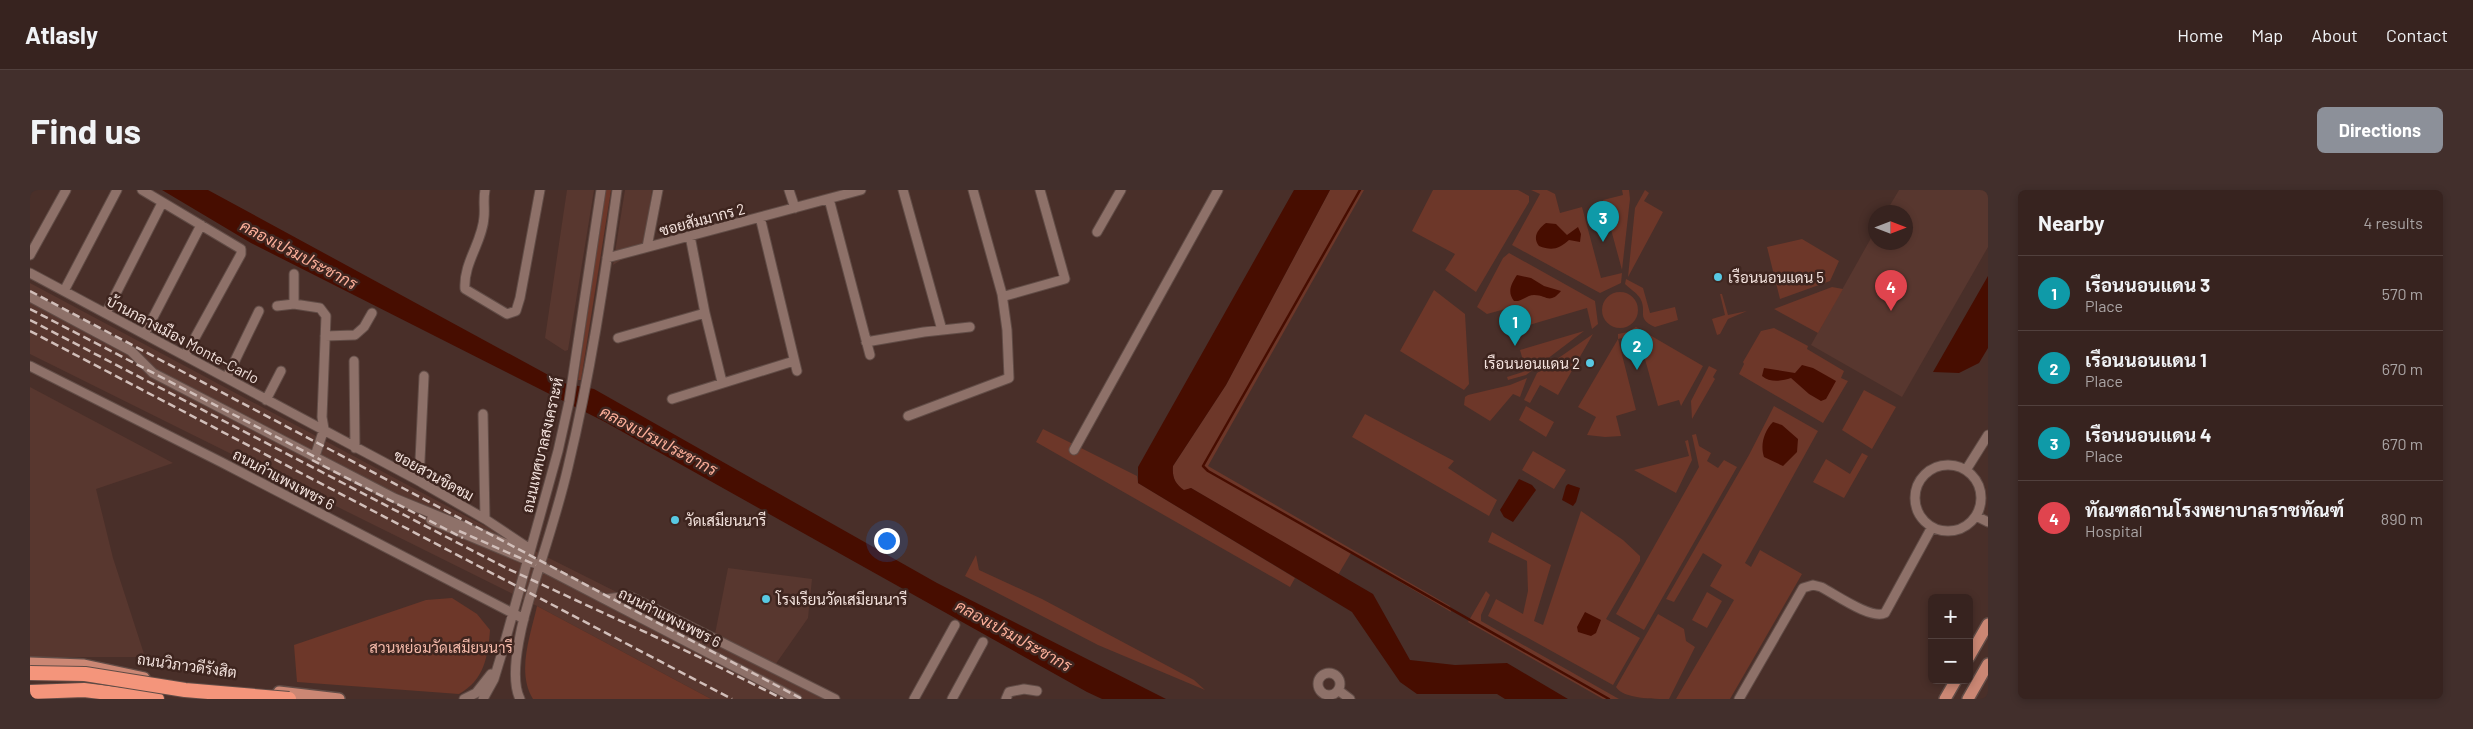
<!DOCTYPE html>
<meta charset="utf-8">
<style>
:root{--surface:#37231f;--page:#422f2c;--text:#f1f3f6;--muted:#aaa4a4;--line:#51403d;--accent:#8c9099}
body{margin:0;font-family:Barlow,Sarabun,sans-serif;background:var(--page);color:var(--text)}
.controls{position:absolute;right:15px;bottom:15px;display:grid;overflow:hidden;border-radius:8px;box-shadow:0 2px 8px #0003}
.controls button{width:45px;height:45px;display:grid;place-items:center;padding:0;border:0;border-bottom:1px solid var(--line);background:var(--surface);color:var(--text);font:25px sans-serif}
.compass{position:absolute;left:1838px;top:15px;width:45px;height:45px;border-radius:50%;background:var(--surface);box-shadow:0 2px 8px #0003;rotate:90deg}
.you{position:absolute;left:856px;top:350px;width:18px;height:18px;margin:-12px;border:4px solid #fff;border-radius:50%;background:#1a73e8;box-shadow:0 0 0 8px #1a73e833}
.badge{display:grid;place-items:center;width:32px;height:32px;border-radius:50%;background:var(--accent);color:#fff;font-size:16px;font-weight:700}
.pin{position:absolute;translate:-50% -41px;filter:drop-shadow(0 1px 2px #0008)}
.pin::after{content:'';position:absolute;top:26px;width:18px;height:15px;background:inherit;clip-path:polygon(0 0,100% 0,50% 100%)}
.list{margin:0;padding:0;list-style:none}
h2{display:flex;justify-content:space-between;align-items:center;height:65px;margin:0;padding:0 20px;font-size:21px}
h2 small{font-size:16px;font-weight:400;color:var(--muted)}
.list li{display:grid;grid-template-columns:32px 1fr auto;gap:15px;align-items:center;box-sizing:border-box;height:75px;padding:0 20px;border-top:1px solid var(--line)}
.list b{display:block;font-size:19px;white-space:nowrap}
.list p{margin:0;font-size:16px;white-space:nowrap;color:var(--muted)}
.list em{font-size:16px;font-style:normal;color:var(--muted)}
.map{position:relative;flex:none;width:1958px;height:509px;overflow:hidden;border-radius:8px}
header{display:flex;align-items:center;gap:30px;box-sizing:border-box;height:70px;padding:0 25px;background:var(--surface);border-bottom:1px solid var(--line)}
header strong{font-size:24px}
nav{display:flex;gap:28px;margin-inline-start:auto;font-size:18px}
.intro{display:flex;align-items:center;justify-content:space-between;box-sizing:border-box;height:120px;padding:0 30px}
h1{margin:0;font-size:35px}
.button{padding:12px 22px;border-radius:8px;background:var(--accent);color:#fff;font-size:18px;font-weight:700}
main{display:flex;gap:30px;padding:0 30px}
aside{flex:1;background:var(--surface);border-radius:8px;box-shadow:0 2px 8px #0003}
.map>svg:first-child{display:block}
</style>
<header>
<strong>Atlasly</strong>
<nav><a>Home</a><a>Map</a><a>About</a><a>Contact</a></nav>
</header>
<div class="intro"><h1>Find us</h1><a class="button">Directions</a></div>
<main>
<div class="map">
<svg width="1958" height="509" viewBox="0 0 1958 509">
<rect width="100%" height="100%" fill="#492f29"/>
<!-- built -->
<path fill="#58372f" d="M537 0H564L538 160 535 161 515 148Z
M595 0H622L614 56 583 75Z
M1869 0H1958V57L1872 207 1781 155 1845 41 1846 52H1876V22H1856Z
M0 93 443 330 800 509H681L507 416 0 164Z
M0 197 143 273 66 299 83 368 115 467H0Z
M698 378 782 389 778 428 745 475 685 444Z"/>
<!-- green -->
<path fill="#6d3729" d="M575 0H581L551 190H548Z
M1300 0H1334L1178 276 1420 416 1421 422 1321 363 1308 385 1161 298 1154 301C1145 294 1142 288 1143 276L1196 195Z
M1403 0H1488L1499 6V12L1446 102 1415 80 1425 64 1382 41Z
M1501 0H1517L1525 4 1530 23 1552 17 1571 88 1592 83 1591 93 1570 103 1482 55 1510 4Z
M1592 0H1599L1600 9 1592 80 1573 10 1593 5Z
M1615 0 1619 3 1614 11 1633 22 1598 87 1605 18Z
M1772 49 1809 71 1800 91 1750 109 1737 57Z
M1479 63 1565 111 1568 134 1562 139 1557 118 1485 139 1479 118 1457 124 1447 117 1473 68Z
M1596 89 1613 98 1620 123 1645 117 1648 130 1625 137C1605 128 1618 122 1610 108 1606 102 1600 99 1595 94Z
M1802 97 1813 99 1788 143 1744 119Z
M1404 100 1435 124 1439 194 1434 200 1370 161Z
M1572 120a18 18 0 1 1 36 0a18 18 0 1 1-36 0Z
M1690 104H1692L1698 125 1717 121 1698 129 1690 144 1687 145 1682 129 1695 125Z
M1606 137 1673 176 1651 216 1649 210 1628 216 1608 144 1588 149 1606 220 1586 226 1591 246 1575 247 1557 245 1566 227 1548 217 1588 149V144L1598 142Z
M1744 138 1778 156 1777 159 1814 181 1811 188 1818 191 1793 233 1709 184 1714 174 1713 172 1731 141Z
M1554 141 1496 185 1478 190 1477 187 1496 181 1490 160Z
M1563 144 1528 205 1510 195 1500 213 1494 210 1507 183Z
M1679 176 1687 180 1683 187 1685 189 1662 229 1661 211Z
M1497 188 1490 207 1483 204 1460 231 1434 215 1435 207 1438 205 1480 195Z
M1834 200 1866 217 1842 259 1812 240Z
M1496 216 1524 232 1516 247 1489 230Z
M1744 216 1788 241 1715 373 1721 377 1730 360 1772 384 1700 509H1646L1704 410 1680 396 1692 375 1673 363 1644 412 1636 409 1719 265Z
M1335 224 1424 271 1418 278 1467 310 1459 326 1322 247Z
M1013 239 1107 286 1108 293 1265 388 1260 397 1006 252Z
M1666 244 1669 256 1681 263 1677 271 1688 278 1694 270 1707 277 1614 440 1586 424 1669 277 1662 245Z
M1658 250 1662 270 1646 303 1604 280 1659 266 1655 251Z
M1503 261 1536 280 1524 299 1492 280Z
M1832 263 1838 266 1814 308 1783 292 1796 269 1820 284Z
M1551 321 1593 350 1610 366V371L1576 429 1610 448 1583 495 1458 426 1466 409 1493 424 1498 401 1497 371 1458 352 1462 342 1521 375 1504 431 1513 435Z
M946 365 949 380 1012 409 1164 490 1175 500 1068 455 935 386Z
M1456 401 1460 405 1451 425V431L1589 509H1573L1438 432Z
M1677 402 1692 411 1677 438 1662 430Z
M422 408 447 424 460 440C458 467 454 490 429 504L267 492 264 455 396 410Z
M507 416 681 509H503C486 482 501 444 507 416Z
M1628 424 1654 439 1656 451 1665 457 1639 509C1624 509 1593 509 1586 497Z"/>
<!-- water -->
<path fill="#470d00" d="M132 0H178L533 193 564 199 907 393 1136 509H1072L1057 502 575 232 221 53Z
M1264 0H1300L1196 195 1143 276C1142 287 1145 294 1154 300L1161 298 1343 404 1380 470 1425 475 1477 473 1538 509H1475L1467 504H1387L1370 492 1322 422 1108 293V277Z
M1516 33 1526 34 1537 45 1548 37 1551 44 1550 52 1539 50C1529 59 1522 61 1509 56 1502 47 1508 39 1516 33Z
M1487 85 1501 88 1514 96 1531 101C1519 115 1517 105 1504 105 1497 105 1491 112 1484 111 1477 102 1481 94 1487 85Z
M1958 86V158L1949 173 1929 183 1903 182Z
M1772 175 1783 178 1806 191 1796 209 1791 211 1779 204 1761 188C1752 191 1740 193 1732 186L1734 178 1765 183Z
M1743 232 1752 235 1768 249 1767 262 1753 276 1734 267C1730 255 1734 241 1743 232Z
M1489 289 1502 295 1506 300 1483 332 1474 327 1470 320Z
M1538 294 1550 298 1546 312 1543 316 1532 310 1536 296Z
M1555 422 1571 430 1566 443 1561 446 1548 442 1547 437Z"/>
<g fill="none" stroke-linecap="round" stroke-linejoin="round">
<!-- stream -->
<path stroke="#470d00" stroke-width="2.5" d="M1330 0 1173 276 1178 281 1579 509"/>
<!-- minor casing -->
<g stroke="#614c46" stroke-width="11">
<path id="minor" d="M112 0 211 59V64L156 164
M455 0C453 10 455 18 454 27 453 51 433 73 435 99L477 124 486 121 490 108 510 0
M759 0 765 18
M873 0 912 140
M799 9 840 165
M730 27 767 181
M1067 42 1091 0
M660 46 675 123 692 192
M617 57 628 0
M0 65 36 0
M577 68 831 0
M0 83 389 291 455 329 500 359
M264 84V114L290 118 296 126 292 227 294 239 285 266
M34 101 87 0
M972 104 975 106 1035 89 1010 0
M0 107 101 161 123 183 364 308 499 363
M247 116 264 114
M76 123 132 13
M115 143 171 35
M295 146 325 145 334 137 342 123
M588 148 675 123
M836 152 894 142 940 137
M324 171 325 258
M0 176 191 272 494 429
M197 187 229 121
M642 209 764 171
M236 210 251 181
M453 224 455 329
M878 226 979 188 977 140 972 104 943 0
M1044 260 1188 0
M1885 308a33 33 0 1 1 66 0a33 33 0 1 1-66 0Z
M1936 280 1958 245
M389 291 394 186
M1946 326 1958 332
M401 330 509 375 767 509
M576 409 599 406 805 509
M1288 494a11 11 0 1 1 22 0a11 11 0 1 1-22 0Z
M1308 500 1320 509
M434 509 446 503 461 484
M453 509 464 489 471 466 528 261 539 212 571 0
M490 509C477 483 495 421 504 394 516 355 529 316 538 277 560 186 574 93 587 0
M884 509 925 435
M922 509 953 452
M976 509 979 502 994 499 1007 501
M1709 509 1773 398 1783 395 1791 397C1805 404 1841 430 1855 423L1902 337"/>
</g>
<!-- major casing -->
<g stroke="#614c46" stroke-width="14">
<path id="major" d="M1939 467 1958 434
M0 473 53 475 114 488
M249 502 309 509
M1915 509 1926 490
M1938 509 1958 474"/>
</g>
<!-- highway casing -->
<g stroke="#614c46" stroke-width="16">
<path id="highway" d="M0 502 54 500 127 509"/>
</g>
<!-- minor -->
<use href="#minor" stroke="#8e7169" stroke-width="9"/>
<!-- major -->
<use href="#major" stroke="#cb8774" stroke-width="11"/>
<!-- highway -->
<use href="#highway" stroke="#f4957b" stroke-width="14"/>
<!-- rail -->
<path stroke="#d1beb9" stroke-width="2.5" stroke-dasharray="8 4" stroke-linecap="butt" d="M0 101 772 509
M0 119 291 270
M0 130 476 378 667 466 753 509
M0 141 702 509
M282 270 433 348
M429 341 506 375"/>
<!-- highway-bridge casing -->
<g stroke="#614c46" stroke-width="16" stroke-linecap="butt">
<path id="highway-bridge" d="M0 483 55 484 155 500 259 509"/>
</g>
<!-- highway-bridge -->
<use href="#highway-bridge" stroke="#f4957b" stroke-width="14"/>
</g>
<!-- markers -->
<g fill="#58c9e3" stroke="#3e251f" stroke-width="2">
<circle cx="1688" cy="87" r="5"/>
<circle cx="1560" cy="173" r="5"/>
<circle cx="645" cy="330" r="5"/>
<circle cx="736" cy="409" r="5"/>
</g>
<g text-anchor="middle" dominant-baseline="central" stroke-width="5" stroke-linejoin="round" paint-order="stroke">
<!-- street labels -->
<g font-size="15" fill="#f3e2dd" stroke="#3e251f">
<text transform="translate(672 29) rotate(-15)">ซอยสัมมากร 2</text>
<text transform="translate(153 149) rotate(28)">บ้านกลางเมือง Monte-Carlo</text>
<text transform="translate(512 255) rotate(-77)">ถนนเทศบาลสงเคราะห์</text>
<text transform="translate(404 285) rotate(29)">ซอยสวนชิดชม</text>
<text transform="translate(254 289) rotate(28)">ถนนกำแพงเพชร 6</text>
<text transform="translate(640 427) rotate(27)">ถนนกำแพงเพชร 6</text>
<text transform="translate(157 475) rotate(8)">ถนนวิภาวดีรังสิต</text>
</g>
<!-- poi labels -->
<g font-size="15" fill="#f3e2dd" stroke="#3e251f" text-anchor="start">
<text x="1698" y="87">เรือนนอนแดน 5</text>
<text x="1550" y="173" text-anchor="end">เรือนนอนแดน 2</text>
<text x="655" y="330">วัดเสมียนนารี</text>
<text x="746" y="409">โรงเรียนวัดเสมียนนารี</text>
</g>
<!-- park labels -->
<g font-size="15" fill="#f5baaa" stroke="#3e251f">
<text x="411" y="457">สวนหย่อมวัดเสมียนนารี</text>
</g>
<!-- water labels -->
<g font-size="16" font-style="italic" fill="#fbae99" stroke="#3e251f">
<text transform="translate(269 64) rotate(28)">คลองเปรมประชากร</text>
<text transform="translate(629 250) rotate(28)">คลองเปรมประชากร</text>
<text transform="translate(984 445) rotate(29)">คลองเปรมประชากร</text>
</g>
</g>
</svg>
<div class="controls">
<button>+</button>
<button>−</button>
</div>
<svg class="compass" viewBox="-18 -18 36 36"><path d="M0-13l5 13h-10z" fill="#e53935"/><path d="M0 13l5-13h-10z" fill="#aaa4a4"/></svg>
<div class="you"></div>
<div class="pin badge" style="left:1485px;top:156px;background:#0f9aa8">1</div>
<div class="pin badge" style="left:1607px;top:180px;background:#0f9aa8">2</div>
<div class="pin badge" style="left:1573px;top:52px;background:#0f9aa8">3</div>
<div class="pin badge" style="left:1861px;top:121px;background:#e0444e">4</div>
</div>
<aside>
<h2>Nearby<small>4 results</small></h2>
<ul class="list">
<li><span class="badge" style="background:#0f9aa8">1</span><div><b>เรือนนอนแดน 3</b><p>Place</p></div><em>570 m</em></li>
<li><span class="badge" style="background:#0f9aa8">2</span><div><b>เรือนนอนแดน 1</b><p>Place</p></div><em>670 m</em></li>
<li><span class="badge" style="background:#0f9aa8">3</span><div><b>เรือนนอนแดน 4</b><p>Place</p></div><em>670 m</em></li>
<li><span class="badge" style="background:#e0444e">4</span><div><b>ทัณฑสถานโรงพยาบาลราชทัณฑ์</b><p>Hospital</p></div><em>890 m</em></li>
</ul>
</aside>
</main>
